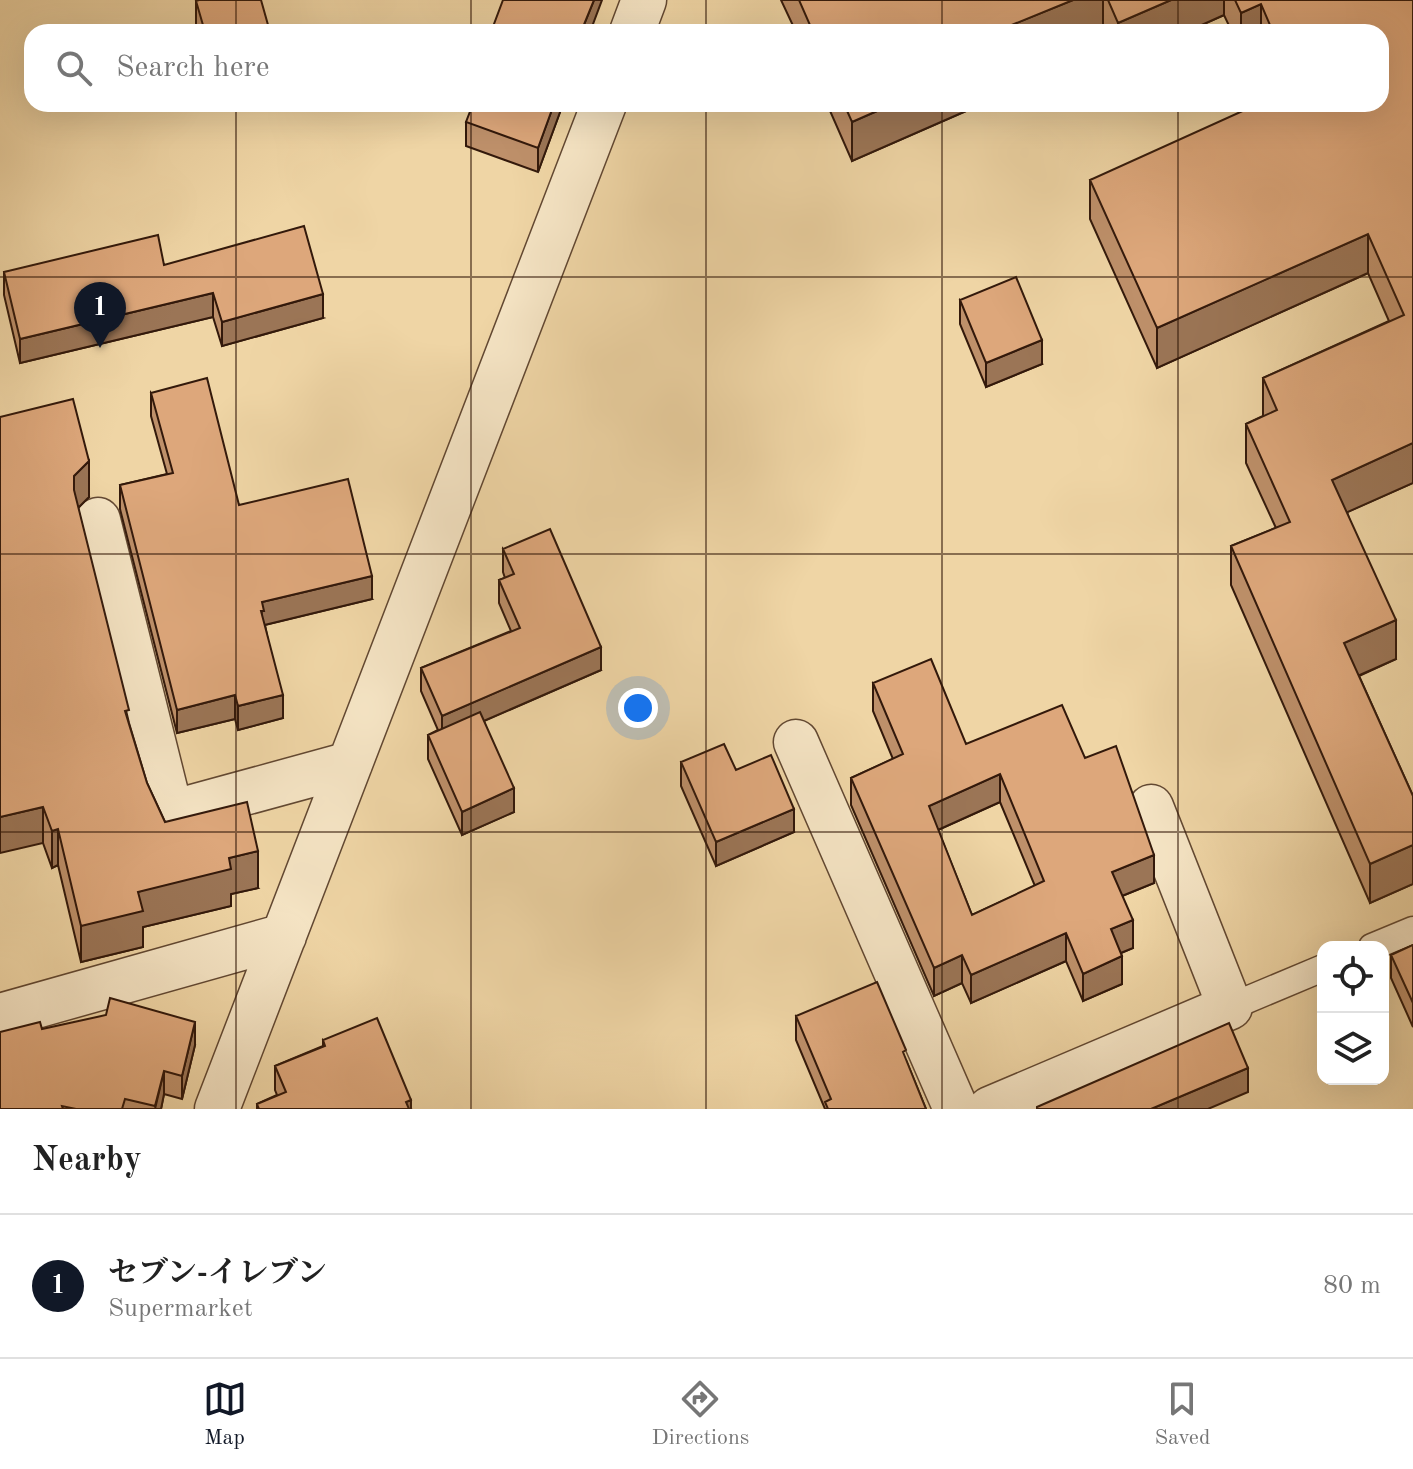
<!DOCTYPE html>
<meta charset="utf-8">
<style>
:root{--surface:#fff;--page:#f2f2f2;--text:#222;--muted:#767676;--line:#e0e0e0;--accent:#111827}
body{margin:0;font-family:"Old Standard TT","Noto Serif JP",serif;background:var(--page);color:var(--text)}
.controls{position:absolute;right:24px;bottom:24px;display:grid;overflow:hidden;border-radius:16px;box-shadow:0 8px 32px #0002}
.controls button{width:72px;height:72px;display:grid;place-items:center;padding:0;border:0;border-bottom:2px solid var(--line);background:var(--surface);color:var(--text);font:40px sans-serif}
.you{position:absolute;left:638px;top:708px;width:28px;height:28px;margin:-20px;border:6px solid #fff;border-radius:50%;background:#1a73e8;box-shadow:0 0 0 12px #1a73e833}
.badge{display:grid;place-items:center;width:52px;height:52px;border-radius:50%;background:var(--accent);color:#fff;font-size:26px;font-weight:700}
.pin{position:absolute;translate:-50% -66px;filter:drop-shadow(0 2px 4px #0008)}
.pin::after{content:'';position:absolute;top:42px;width:28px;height:24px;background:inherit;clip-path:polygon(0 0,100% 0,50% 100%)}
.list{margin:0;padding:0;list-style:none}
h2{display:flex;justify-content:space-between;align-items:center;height:104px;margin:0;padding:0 32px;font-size:34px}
h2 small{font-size:26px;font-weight:400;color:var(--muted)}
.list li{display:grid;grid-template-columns:52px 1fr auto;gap:24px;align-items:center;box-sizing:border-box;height:144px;padding:0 32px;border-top:2px solid var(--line)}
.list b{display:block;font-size:30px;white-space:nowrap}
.list p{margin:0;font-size:26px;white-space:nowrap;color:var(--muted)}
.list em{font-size:26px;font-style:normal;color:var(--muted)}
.icon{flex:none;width:44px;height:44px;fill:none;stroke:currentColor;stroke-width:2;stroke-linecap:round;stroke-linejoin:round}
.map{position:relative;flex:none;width:1413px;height:1109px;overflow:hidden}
.search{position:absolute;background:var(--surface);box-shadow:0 8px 32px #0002;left:24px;right:24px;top:24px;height:88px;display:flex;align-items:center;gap:20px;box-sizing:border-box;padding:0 28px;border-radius:24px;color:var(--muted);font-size:30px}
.sheet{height:248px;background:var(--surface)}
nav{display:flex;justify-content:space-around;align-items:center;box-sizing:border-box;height:112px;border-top:2px solid var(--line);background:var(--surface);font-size:22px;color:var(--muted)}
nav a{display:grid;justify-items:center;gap:4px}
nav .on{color:var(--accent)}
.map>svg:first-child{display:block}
</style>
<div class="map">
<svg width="1413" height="1109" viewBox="0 0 1413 1109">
<rect width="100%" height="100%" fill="#efd5a5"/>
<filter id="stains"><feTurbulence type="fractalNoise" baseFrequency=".0025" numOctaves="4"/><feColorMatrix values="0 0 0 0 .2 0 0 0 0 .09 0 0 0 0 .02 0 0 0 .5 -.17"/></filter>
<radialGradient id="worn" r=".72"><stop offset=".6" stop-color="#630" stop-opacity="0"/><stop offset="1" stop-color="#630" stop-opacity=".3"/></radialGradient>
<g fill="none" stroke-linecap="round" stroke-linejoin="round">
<!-- service casing -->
<g stroke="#624832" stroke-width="29">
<path id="service" d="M1372 947 1413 930
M1230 1007 1323 968"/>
</g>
<!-- minor casing -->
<g stroke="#624832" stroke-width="47">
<path id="minor" d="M632 32 644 0
M98 520 171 813 350 764
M796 742 956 1109
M0 1016 284 936
M217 1109 604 104
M990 1109 1230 1007 1151 807"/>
</g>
<!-- service -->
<use href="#service" stroke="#f5e4c4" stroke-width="26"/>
<!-- minor -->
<use href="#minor" stroke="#f5e4c4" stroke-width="44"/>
</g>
<!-- wall -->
<path fill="#be906a" stroke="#33190b" stroke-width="2" fill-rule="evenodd" d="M781 0H1413V483L1347 512 1396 659 1359 676 1413 796V884L1370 903 1231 585V546L1276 528 1246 463V424L1263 416V378L1389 321 1368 273 1157 368 1090 219V180L1381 104V32H1232L1224 15 1186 32H1105L1103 27 1090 32H796Z
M196 1 270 32H198L196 24Z
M563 104 538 172 466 146V122Z
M827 104H982L852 161Z
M164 265 323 318 222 346 213 317 20 363 4 295V272Z
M960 300 1042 364 986 387 960 324Z
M151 393 239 505 372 599 265 625 283 718 238 730 235 719 177 733 120 509V485L167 474 151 416Z
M0 417 89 497 78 508 129 723 147 783 165 822 258 888 231 894V906L143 927V947L81 962 58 865 52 868 43 843Z
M503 549 601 670 484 721 514 812 462 835 428 759V735L438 730 421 691V668L511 631 499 603V580L505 578 503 572Z
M873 683 966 744 1085 758 1154 883 1122 896 1133 948 1121 953 1122 984 1083 1001 1066 961 971 1003 962 983 934 996 851 805V778L893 759 873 711ZM1000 802 1035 886 972 915 938 830Z
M681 762 736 770 794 832 716 866 681 786Z
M1413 945V1027L1391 978V955Z
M796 1016 906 1060 926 1109H825L796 1040Z
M42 1029 195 1045 182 1099 164 1094 161 1109H0Z
M323 1040 411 1109H257V1104L277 1095 275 1090V1066L323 1046Z"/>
<!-- shaded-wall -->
<path fill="#9b7556" stroke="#33190b" stroke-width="2" d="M594 0H602L590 32H581Z
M1073 0H1103V27L1090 32H997V31Z
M1171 0H1224V15L1186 32H1118V23Z
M1261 4V32H1241V13Z
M554 104H563L538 172V148Z
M893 104H982L852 161V122Z
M1368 234V273L1157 368V328Z
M213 293V317L20 363V339Z
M323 294V318L222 346V322Z
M1042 340V364L986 387V363Z
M1413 443V483L1332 519V480Z
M89 461V497L74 512V476Z
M372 576V599L264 625 261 635 262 602Z
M1396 620V659L1344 682V643Z
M601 647V670L442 739V716Z
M235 695V719L177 733V710Z
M283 695V718L238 730V706Z
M1000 774V802L929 834V806Z
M514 788V812L462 835V812Z
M43 807V843L0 853V817Z
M794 809V832L716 866V842Z
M58 829V865L52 868V831Z
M1413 845V884L1370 903V864Z
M258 851V888L231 894V906L143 927V947L81 962V926L138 892 229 858Z
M1154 855V883L1112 900V872Z
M1133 920V948L1111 957V929Z
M1066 933V961L971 1003V975Z
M962 955V983L934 996V968Z
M1122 956V984L1083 1001V974Z
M195 1022V1045L182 1099V1076Z
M1248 1068V1092L1208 1109H1151Z
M164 1071V1094L161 1109H155Z
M411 1100V1109H406V1102Z"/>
<!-- building -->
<path fill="#dda77b" stroke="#33190b" stroke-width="2" fill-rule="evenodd" d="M199 0H261L270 32H205L196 1Z
M503 0H594L581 32H491Z
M799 0H1073L997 31V32H813Z
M1108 0H1171L1118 23Z
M1235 0H1413V443L1332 480 1396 620 1344 643 1413 796V845L1370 864 1231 546 1290 522 1246 424 1277 410 1263 378 1404 315 1368 234 1157 328 1090 180 1258 104H1381V32H1273L1261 4 1241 13Z
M473 104H554L538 148 466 122Z
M844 104H893L852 122Z
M304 226 323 294 222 322 213 293 20 339 4 272 158 235 164 265Z
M1016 277 1042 340 986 363 960 300Z
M207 378 239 505 348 479 372 576 262 602 264 611H261L283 695 238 706 235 695 177 710 120 485 173 473 151 393Z
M73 399 89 461 74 476V490L129 710 125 711 147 783 165 822 247 802 258 851 229 858 231 869 138 892 143 911 81 926 58 829 52 831 43 807 0 817V417Z
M550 529 601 647 442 716 421 668 520 628 499 580 514 574 503 549Z
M931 659 966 744 1062 705 1085 758 1116 746 1154 855 1112 872 1133 920 1111 929 1122 956 1083 974 1066 933 971 975 962 955 934 968 851 778 903 754 873 683ZM1000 774 1044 881 972 915 929 806Z
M480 712 514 788 462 812 428 735Z
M724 744 736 770 771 755 794 809 716 842 681 762Z
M1413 945V1003L1391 955Z
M877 982 906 1050 903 1052 926 1109H828L825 1102 831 1099 796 1016Z
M110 998 195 1022 182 1076 164 1071 155 1106 125 1099 122 1109H76L62 1106 63 1109H0V1032L40 1022 42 1029 106 1015Z
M377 1018 411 1100 406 1102 409 1109H259L257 1104 286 1092 275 1066 325 1046 323 1040Z
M1229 1023 1248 1068 1151 1109H1037V1107Z"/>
<!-- grid -->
<path fill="none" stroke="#33190b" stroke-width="2" stroke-opacity="0.55" d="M236 0V32M471 0V32M706 0V32M942 0V32M1178 0V32M236 104V1109M471 104V1109M706 104V1109M942 104V1109M1178 104V1109M0 277H1413M0 554H1413M0 832H1413"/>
<rect width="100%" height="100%" filter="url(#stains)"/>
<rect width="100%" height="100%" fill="url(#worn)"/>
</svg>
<div class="controls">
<button><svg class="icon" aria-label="locate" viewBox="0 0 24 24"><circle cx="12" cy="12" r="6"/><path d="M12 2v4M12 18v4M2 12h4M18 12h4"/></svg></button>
<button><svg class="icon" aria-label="layers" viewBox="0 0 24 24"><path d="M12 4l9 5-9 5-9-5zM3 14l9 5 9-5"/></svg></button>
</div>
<div class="you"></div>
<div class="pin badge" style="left:100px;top:348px">1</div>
<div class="search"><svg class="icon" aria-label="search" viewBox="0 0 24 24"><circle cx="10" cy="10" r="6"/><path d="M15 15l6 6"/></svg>Search here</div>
</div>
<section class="sheet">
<h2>Nearby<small></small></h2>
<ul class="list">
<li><span class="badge">1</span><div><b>セブン-イレブン</b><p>Supermarket</p></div><em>80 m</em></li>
</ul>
</section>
<nav>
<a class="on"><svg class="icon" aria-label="map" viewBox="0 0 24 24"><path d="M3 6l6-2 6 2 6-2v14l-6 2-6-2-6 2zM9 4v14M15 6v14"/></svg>Map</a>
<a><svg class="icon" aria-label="directions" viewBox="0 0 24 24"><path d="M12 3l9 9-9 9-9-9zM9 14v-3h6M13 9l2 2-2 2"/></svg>Directions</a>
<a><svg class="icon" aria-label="saved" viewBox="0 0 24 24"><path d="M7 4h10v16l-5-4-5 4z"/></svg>Saved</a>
</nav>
